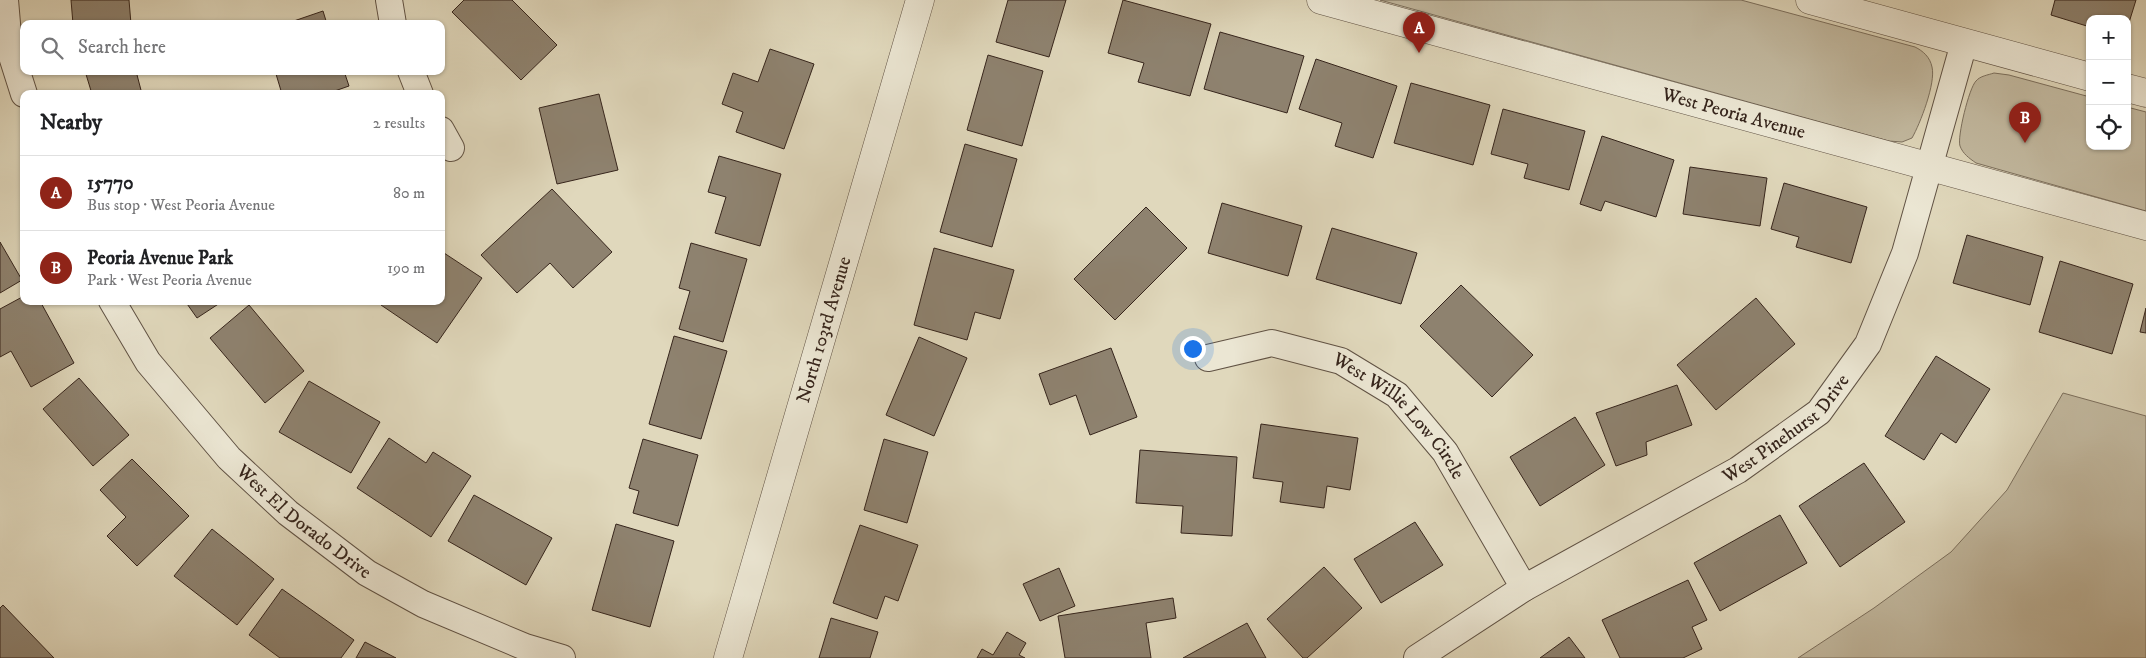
<!DOCTYPE html>
<meta charset="utf-8">
<style>
:root{--surface:#fff;--page:#f2f2f2;--text:#202124;--muted:#757577;--line:#e0e0e0;--accent:#8f2418}
body{margin:0;font-family:"IM FELL DW Pica",serif;background:var(--page);color:var(--text)}
.controls{position:absolute;right:15px;top:15px;display:grid;overflow:hidden;border-radius:10px;box-shadow:0 1px 4px #0004}
.controls button{width:45px;height:45px;display:grid;place-items:center;padding:0;border:0;border-bottom:1px solid var(--line);background:var(--surface);color:var(--text);font:25px sans-serif}
.you{position:absolute;left:1192px;top:348px;width:18px;height:18px;margin:-12px;border:4px solid #fff;border-radius:50%;background:#1a73e8;box-shadow:0 0 0 8px #1a73e833}
.badge{display:grid;place-items:center;width:32px;height:32px;border-radius:50%;background:var(--accent);color:#fff;font-size:16px;font-weight:700}
.pin{position:absolute;translate:-50% -41px;filter:drop-shadow(0 1px 2px #0008)}
.pin::after{content:'';position:absolute;top:26px;width:18px;height:15px;background:inherit;clip-path:polygon(0 0,100% 0,50% 100%)}
.list{margin:0;padding:0;list-style:none}
h2{display:flex;justify-content:space-between;align-items:center;height:65px;margin:0;padding:0 20px;font-size:21px}
h2 small{font-size:16px;font-weight:400;color:var(--muted)}
.list li{display:grid;grid-template-columns:32px 1fr auto;gap:15px;align-items:center;box-sizing:border-box;height:75px;padding:0 20px;border-top:1px solid var(--line)}
.list b{display:block;font-size:19px;white-space:nowrap}
.list p{margin:0;font-size:16px;white-space:nowrap;color:var(--muted)}
.list em{font-size:16px;font-style:normal;color:var(--muted)}
.icon{flex:none;width:28px;height:28px;fill:none;stroke:currentColor;stroke-width:2;stroke-linecap:round;stroke-linejoin:round}
.map{position:relative;flex:none;width:2146px;height:658px;overflow:hidden}
.search{position:absolute;background:var(--surface);box-shadow:0 1px 4px #0004;left:20px;top:20px;width:425px;height:55px;display:flex;align-items:center;gap:12px;box-sizing:border-box;padding:0 18px;border-radius:10px;color:var(--muted);font-size:19px}
.panel{position:absolute;background:var(--surface);box-shadow:0 1px 4px #0004;left:20px;top:90px;width:425px;height:215px;border-radius:10px}
.map>svg:first-child{display:block}
</style>
<div class="map">
<svg width="2146" height="658" viewBox="0 0 2146 658">
<rect width="100%" height="100%" fill="#e0d8bc"/>
<filter id="stains"><feTurbulence type="fractalNoise" baseFrequency=".004" numOctaves="4"/><feColorMatrix values="0 0 0 0 .2 0 0 0 0 .09 0 0 0 0 .02 0 0 0 .5 -.17"/></filter>
<radialGradient id="worn" r=".72"><stop offset=".6" stop-color="#630" stop-opacity="0"/><stop offset="1" stop-color="#630" stop-opacity=".3"/></radialGradient>
<!-- green -->
<path fill="#c3baa1" stroke="#7c705e" d="M1380 0H1741L1915 47C1923 51 1930 57 1932 67 1936 83 1920 124 1912 138L1902 142 1889 141Z
M1994 73 2009 75 2090 97V146H2127V107L2146 112V211L1976 163C1969 158 1963 154 1960 146 1957 137 1969 88 1976 81 1980 76 1988 75 1994 73Z
M2063 393 2146 416V658H1798L1874 608 1951 552 2007 490Z"/>
<!-- building -->
<path fill="#8e826f" stroke="#36251c" d="M71 0H129L131 24H73Z
M464 0H512L557 45 521 80 452 12Z
M1008 0H1066L1049 57 996 42Z
M1123 0 1211 24 1190 96 1138 82 1144 63 1108 53Z
M2055 0H2136L2127 29V19H2090V27L2051 15Z
M323 11 327 24H285Z
M1220 32 1304 56 1287 113 1204 89Z
M770 49 814 64 784 149 736 132 743 112 722 104 733 73 758 82Z
M988 55 1043 71 1022 146 967 130Z
M1316 59 1397 86 1373 158 1335 146 1342 123 1299 109Z
M85 71H136L142 94H92Z
M285 71H344L349 86 326 94H282L276 74Z
M1411 83 1490 105 1473 165 1394 143Z
M599 94 618 170 557 184 539 108Z
M1503 109 1585 131 1569 190 1524 178 1528 164 1491 154Z
M1602 136 1674 160 1656 217 1605 201 1601 211 1580 204Z
M965 144 1017 159 992 247 940 232Z
M719 156 781 174 760 246 715 233 726 197 708 192Z
M1690 167 1767 178 1760 226 1683 214Z
M1784 183 1867 207 1851 263 1796 247 1799 237 1771 229Z
M552 189 612 252 573 288 550 263 517 293 481 255Z
M1222 203 1302 226 1288 276 1208 253Z
M1146 207 1187 248 1115 320 1074 279Z
M1332 228 1417 253 1401 304 1316 279Z
M1967 235 2043 257 2030 305 1953 283Z
M0 242 22 280 0 293Z
M691 243 747 259 723 342 679 329 690 291 679 288Z
M934 248 1014 270 1000 319 975 312 967 340 914 325Z
M441 251 482 278 437 343 381 305 384 301H441Z
M2060 261 2133 284 2112 354 2039 332Z
M1461 285 1533 355 1492 397 1420 326Z
M24 296V301H40L74 363 31 387 11 351 0 357V309Z
M1756 298 1795 344 1716 410 1677 365Z
M185 301H223L197 318Z
M249 305 304 371 265 403 210 338Z
M2146 308V333L2140 332Z
M674 336 727 351 701 439 649 424Z
M919 337 967 358 934 436 886 415Z
M1111 348 1137 417 1090 435 1076 395 1050 405 1039 374Z
M1936 356 1990 389 1956 443 1941 433 1924 460 1885 436Z
M79 378 129 435 93 466 43 409Z
M309 381 380 422 351 473 279 432Z
M1677 385 1692 425 1646 442 1647 455 1616 466 1596 413Z
M1575 417 1605 465 1540 506 1510 457Z
M1261 424 1358 438 1350 490 1327 486 1324 508 1280 502 1283 482 1253 478Z
M389 438 426 463 433 452 471 476 431 537 357 488Z
M643 439 698 455 678 526 633 513 639 491 629 488Z
M884 439 928 452 907 523 864 510Z
M1140 450 1237 457 1232 536 1181 533 1183 506 1136 503Z
M132 459 189 516 137 566 107 536 126 517 100 490Z
M1864 463 1905 522 1840 567 1799 506Z
M474 495 552 538 526 585 448 541Z
M1780 515 1807 563 1720 611 1694 563Z
M1415 522 1443 565 1381 603 1354 559Z
M616 524 674 541 650 627 592 610Z
M860 525 918 545 898 601 885 596 877 619 833 603Z
M212 529 274 579 237 625 174 576Z
M1324 567 1362 608 1307 658H1303L1267 619Z
M1059 568 1075 606 1040 621 1023 584Z
M1688 580 1707 620 1692 627 1702 649 1683 658H1620L1602 620Z
M282 589 354 640 341 658H280L249 635Z
M1173 598 1176 618 1146 623 1151 658H1065L1058 616Z
M3 605 54 658H0V608Z
M831 618 878 632 870 658H819Z
M1247 623 1266 658H1183Z
M1007 632 1026 643 1019 655 1025 658H977L982 649 993 655Z
M1569 637 1585 658H1540Z
M365 642 396 658H356Z"/>
<g fill="none" stroke-linecap="round" stroke-linejoin="round">
<!-- minor casing -->
<g stroke="#605244" stroke-width="28">
<g id="minor">
<path d="M5 0 9 47 24 94"/>
<path d="M389 0 393 24"/>
<path d="M411 71 420 94"/>
<path d="M441 130 451 148"/>
<path id="s1" d="M112 301 148 362 229 458 288 513 367 573 423 604 525 647 562 658"/>
<path id="s2" d="M1208 358 1272 343 1341 361 1397 395 1445 452 1524 588"/>
<path id="s3" d="M1417 658 1524 588 1738 470 1819 412 1868 344 1905 253 1964 43"/>
</g>
</g>
<!-- tertiary casing -->
<g stroke="#605244" stroke-width="29">
<g id="tertiary">
<path id="s4" d="M1321 0 2146 226"/>
<path d="M1810 0 2090 77"/>
<path d="M2127 88 2146 93"/>
<path id="s5" d="M728 658 920 0"/>
</g>
</g>
<!-- minor -->
<use href="#minor" stroke="#ebe6d3" stroke-width="26"/>
<!-- tertiary -->
<use href="#tertiary" stroke="#ebe6d3" stroke-width="28"/>
</g>
<g text-anchor="middle" dominant-baseline="central" stroke-width="4" stroke-linejoin="round" paint-order="stroke">
<!-- street labels -->
<g font-size="19" fill="#36251c" stroke="#ebe6d3">
<text stroke="none"><textPath href="#s4" startOffset="428">West Peoria Avenue</textPath></text>
<text stroke="none"><textPath href="#s5" startOffset="342">North 103rd Avenue</textPath></text>
<text stroke="none"><textPath href="#s2" startOffset="218">West Willie Low Circle</textPath></text>
<text stroke="none"><textPath href="#s3" startOffset="436">West Pinehurst Drive</textPath></text>
<text stroke="none"><textPath href="#s1" startOffset="295">West El Dorado Drive</textPath></text>
</g>
</g>
<rect width="100%" height="100%" filter="url(#stains)"/>
<rect width="100%" height="100%" fill="url(#worn)"/>
</svg>
<div class="controls">
<button>+</button>
<button>−</button>
<button><svg class="icon" aria-label="locate" viewBox="0 0 24 24"><circle cx="12" cy="12" r="6"/><path d="M12 2v4M12 18v4M2 12h4M18 12h4"/></svg></button>
</div>
<div class="you"></div>
<div class="pin badge" style="left:1419px;top:53px">A</div>
<div class="pin badge" style="left:2025px;top:143px">B</div>
<div class="search"><svg class="icon" aria-label="search" viewBox="0 0 24 24"><circle cx="10" cy="10" r="6"/><path d="M15 15l6 6"/></svg>Search here</div>
<section class="panel">
<h2>Nearby<small>2 results</small></h2>
<ul class="list">
<li><span class="badge">A</span><div><b>15770</b><p>Bus stop · West Peoria Avenue</p></div><em>80 m</em></li>
<li><span class="badge">B</span><div><b>Peoria Avenue Park</b><p>Park · West Peoria Avenue</p></div><em>190 m</em></li>
</ul>
</section>
</div>
